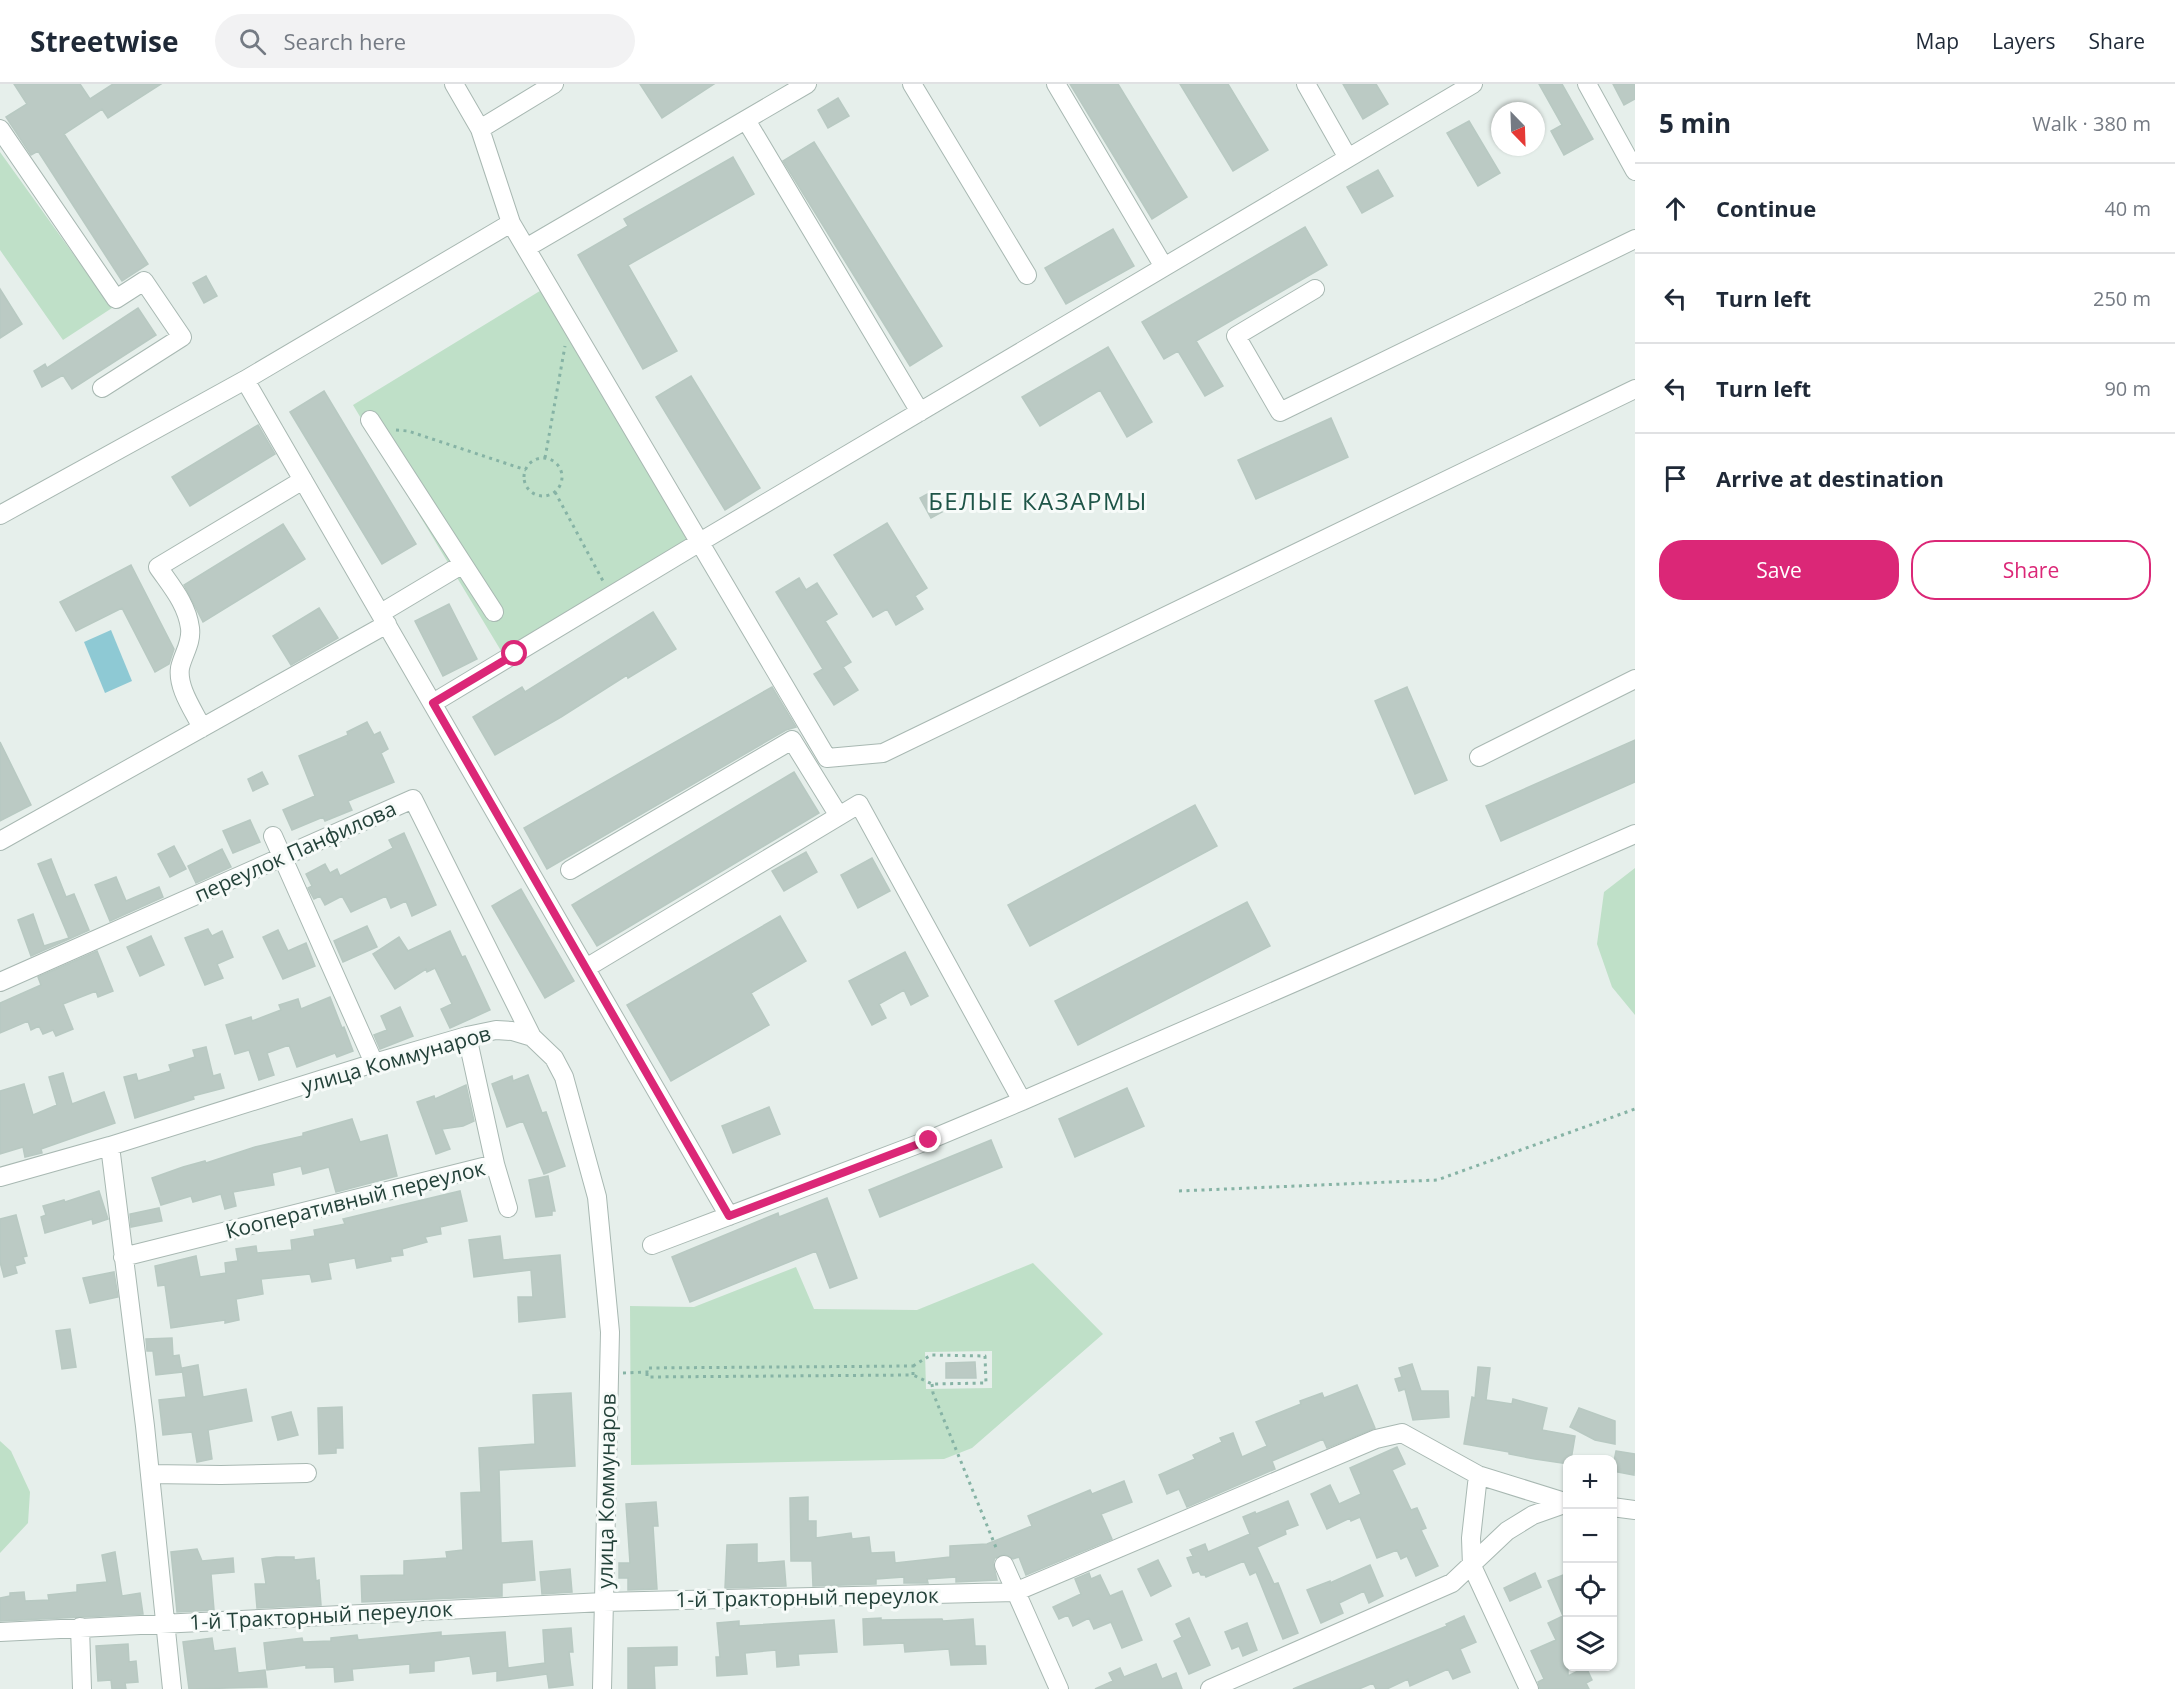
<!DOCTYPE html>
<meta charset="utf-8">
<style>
:root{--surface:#fff;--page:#f2f2f3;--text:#1f2937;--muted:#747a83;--line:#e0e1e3;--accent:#db2777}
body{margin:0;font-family:"Open Sans",sans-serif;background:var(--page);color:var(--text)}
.controls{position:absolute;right:18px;bottom:18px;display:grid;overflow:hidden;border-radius:12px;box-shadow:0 2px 4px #0004}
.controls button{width:54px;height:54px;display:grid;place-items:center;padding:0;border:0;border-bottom:2px solid var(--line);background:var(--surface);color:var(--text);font:30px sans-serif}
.compass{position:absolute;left:1491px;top:18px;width:54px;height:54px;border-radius:50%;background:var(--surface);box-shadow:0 2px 4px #0004;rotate:157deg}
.stop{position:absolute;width:18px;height:18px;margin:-14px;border:4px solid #db2777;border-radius:50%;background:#fff}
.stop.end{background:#db2777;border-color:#fff;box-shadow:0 2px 6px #0008}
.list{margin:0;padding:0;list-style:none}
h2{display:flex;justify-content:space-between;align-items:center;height:78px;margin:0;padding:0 24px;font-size:26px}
h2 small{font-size:20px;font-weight:400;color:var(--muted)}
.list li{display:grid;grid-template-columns:39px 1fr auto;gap:18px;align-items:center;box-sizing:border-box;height:90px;padding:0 24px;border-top:2px solid var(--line)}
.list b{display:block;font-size:22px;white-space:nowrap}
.list em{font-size:20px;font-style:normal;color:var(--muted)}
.actions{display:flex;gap:12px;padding:18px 24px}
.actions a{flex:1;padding:14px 0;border:2px solid var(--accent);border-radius:24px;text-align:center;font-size:21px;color:var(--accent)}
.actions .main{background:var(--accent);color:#fff}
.icon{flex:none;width:33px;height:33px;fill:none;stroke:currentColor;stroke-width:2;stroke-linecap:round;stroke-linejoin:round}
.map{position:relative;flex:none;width:1635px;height:1605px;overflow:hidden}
header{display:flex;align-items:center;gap:36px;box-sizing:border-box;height:84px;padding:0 30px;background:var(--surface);border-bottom:2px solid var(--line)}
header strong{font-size:28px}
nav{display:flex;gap:33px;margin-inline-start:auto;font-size:21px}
.search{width:420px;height:54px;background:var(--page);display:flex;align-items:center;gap:15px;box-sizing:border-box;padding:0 21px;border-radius:33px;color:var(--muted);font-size:22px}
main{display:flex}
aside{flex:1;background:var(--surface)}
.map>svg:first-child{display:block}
</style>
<header>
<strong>Streetwise</strong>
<div class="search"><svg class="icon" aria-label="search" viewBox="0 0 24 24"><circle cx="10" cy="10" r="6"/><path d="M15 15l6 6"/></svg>Search here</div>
<nav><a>Map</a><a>Layers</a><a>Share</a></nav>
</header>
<main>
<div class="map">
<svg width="1635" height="1605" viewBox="0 0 1635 1605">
<rect width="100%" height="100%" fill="#e6efeb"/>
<!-- green -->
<path fill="#bfe0c8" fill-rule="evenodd" d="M0 68 112 224 63 256 0 166Z
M548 202 700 458 506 575 353 321Z
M1635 784V931L1612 903 1597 860 1604 808Z
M1033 1179 1103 1250 972 1364 944 1375 631 1381 630 1222 694 1223 796 1183 814 1225 917 1226ZM992 1267V1304L926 1305 925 1268Z
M0 1357 11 1367 30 1408 28 1439 0 1469Z"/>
<!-- water -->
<path fill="#8ec9d4" d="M111 546 132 597 105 609 84 558Z"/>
<!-- building -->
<path fill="#bbcac4" stroke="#b8c9c2" stroke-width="1.5" d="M14 0H80L90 15 113 0H161L108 34 102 25 64 50 148 180 122 197 38 67 31 71 6 33 27 20Z
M640 0H714L662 34Z
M1070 0H1118L1187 113 1152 135Z
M1180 0H1228L1268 66 1233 87Z
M1343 0H1376L1388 20 1363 35Z
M1539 0H1562L1593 55 1564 71 1551 47 1562 41Z
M1613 0H1635V15L1624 21Z
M838 14 849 32 828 44 818 26Z
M1469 37 1500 89 1478 102 1447 49Z
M814 58 942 262 910 282 783 77Z
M733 73 754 110 628 181 677 267 643 285 578 171 628 142 624 135Z
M1378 86 1393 112 1362 129 1347 103Z
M1305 143 1327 181 1196 257 1223 302 1205 312 1178 267 1164 275 1142 238Z
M1113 145 1134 182 1066 220 1045 184Z
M206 192 217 212 204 219 193 199Z
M0 205 22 240 0 254Z
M138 224 156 251 72 305 63 291 42 303 34 287 45 280 47 284Z
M1108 263 1152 338 1127 353 1100 306 1040 342 1022 313Z
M691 292 760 404 725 426 656 313Z
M324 307 416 460 382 480 290 328Z
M1331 334 1348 373 1256 415 1238 376Z
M258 341 275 370 190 422 172 393Z
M931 408 942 428 931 434 920 414Z
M887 439 927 504 915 512 923 525 896 541 887 525 873 533 834 471Z
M283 440 305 475 203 538 184 501Z
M131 481 174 565 169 580 155 588 122 524 76 547 60 518Z
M799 494 806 506 817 499 837 530 825 537 851 578 843 583 858 606 834 621 814 590 823 585 776 508Z
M449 520 477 575 443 592 415 537Z
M319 524 338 554 291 581 273 552Z
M653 528 676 565 628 594 627 591 561 633 495 671 473 633 522 603 525 608Z
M772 603 796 643 786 646 547 785 524 744Z
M1407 603 1447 696 1415 710 1375 617Z
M367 638 374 651 380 648 388 665 381 669 394 698 348 717 352 726 325 737 323 733 292 746 283 726 315 712 299 672 348 651 347 648Z
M1635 656V698L1501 757 1486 722Z
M0 658 31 721 0 737Z
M262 688 268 700 253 707 248 695Z
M794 688 819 729 597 862 572 821Z
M1195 721 1217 762 1030 862 1008 821Z
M250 736 260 758 233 769 223 747Z
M404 749 436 821 412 832 406 817 391 824 386 812 351 828 342 812 325 821 320 812 314 815 308 804 312 802 306 790 325 780 330 789 337 785 340 792 393 764 389 756Z
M174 762 186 785 170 793 158 770Z
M222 765 231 783 196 799 188 782Z
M806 768 817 788 784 807 772 787Z
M872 774 890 807 858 824 841 791Z
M51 775 66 813 74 810 89 846 31 872 18 836 33 830 44 862 69 854 38 780Z
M116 793 126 817 159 803 163 813 110 837 95 801Z
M521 805 574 897 545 914 492 822Z
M1247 818 1270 862 1078 961 1055 917Z
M780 832 806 877 751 909 769 941 671 997 627 921Z
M367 842 377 863 343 878 334 857Z
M208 845 212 852 222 847 233 873 217 880 223 894 205 901 185 854Z
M278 846 288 867 306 859 315 882 283 895 263 853Z
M450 847 462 873 465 872 490 926 450 944 441 925 452 920 435 884 427 888 426 885 395 905 373 870 399 853 408 867Z
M151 852 164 881 140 892 127 863Z
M97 867 113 907 98 913 96 907 63 920 73 945 56 952 53 946 43 950 39 942 31 946 28 937 0 949V919L41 901 38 893Z
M905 868 928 912 911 921 904 906 879 920 886 934 872 941 849 897Z
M330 913 342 944 344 943 353 967 337 973 335 969 297 983 289 961 267 969 274 991 259 996 249 966 235 970 226 941 251 933 252 937 281 926 279 921 298 915 301 925Z
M400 923 413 952 380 965 374 951 387 946 381 932Z
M206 963 213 992 220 990 224 1004 193 1012 194 1015 135 1034 124 993 136 990 138 997 171 987 169 981 195 973 193 966Z
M63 989 72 1020 104 1008 115 1039 41 1065 42 1069 25 1073 23 1063 0 1070V1007L24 1000 33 1031 57 1021 49 993Z
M528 991 542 1029 546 1028 565 1082 544 1090 523 1037 507 1043 492 1000 512 992 513 997Z
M466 1001 474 1037 463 1042 442 1045 450 1065 436 1070 417 1018 434 1012 435 1015Z
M1127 1004 1144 1042 1075 1073 1059 1035Z
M769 1023 780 1050 733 1069 722 1042Z
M352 1035 360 1058 387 1051 397 1092 336 1108 329 1083 303 1090 301 1082 272 1089 274 1101 233 1108 236 1122 225 1125 221 1110 193 1118 191 1112 161 1121 152 1094 183 1083 205 1077 206 1079 255 1063 303 1052V1049Z
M991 1056 1002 1083 880 1133 869 1106Z
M548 1092 555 1127H552V1131L536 1133 529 1096Z
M99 1107 108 1135 93 1140 92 1135 45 1149 41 1133 46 1131 43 1122 64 1116 65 1118Z
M460 1107 467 1137 440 1143 441 1150 425 1153 427 1158 402 1165 403 1171 390 1173 391 1177 357 1184 355 1174 328 1179 331 1195 312 1198 310 1190 261 1195 263 1210 236 1215 239 1236 225 1239V1236L171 1244 165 1201 158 1202 155 1182 196 1172 200 1193 226 1189 225 1179 238 1177 236 1165 256 1162 257 1169 292 1166 291 1156 315 1152 314 1146 345 1140 343 1135Z
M827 1114 857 1194 830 1204 816 1167 690 1218 672 1173 778 1129 779 1133Z
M159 1124 162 1137 131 1143 130 1130Z
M16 1131 27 1172 23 1173 25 1179 15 1182 17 1189 4 1193 0 1178V1135Z
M500 1152 503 1176 560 1171 565 1233 519 1238 518 1213H533L531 1186 474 1193 469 1156Z
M114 1188 118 1213 90 1219 83 1194Z
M70 1245 76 1283 62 1285 56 1247Z
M172 1254 173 1272 179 1271 182 1288 156 1291 153 1267H147L146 1255Z
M975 1278 976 1294H946V1279Z
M1412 1280 1421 1307H1448L1449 1333 1413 1336 1405 1305 1399 1307 1395 1295 1402 1293 1399 1284Z
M198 1281 203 1313 246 1305 252 1337 208 1346 212 1375 197 1378 192 1348 163 1351 159 1316 186 1313 182 1284Z
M1478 1283 1490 1284 1486 1316 1512 1320 1513 1315 1547 1324 1542 1346 1575 1352 1571 1376H1568V1380L1535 1375 1509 1370V1368L1464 1360 1472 1313 1475 1314Z
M1357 1301 1375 1344 1327 1364 1323 1355 1272 1377 1275 1385 1187 1423 1179 1405 1167 1410 1159 1391 1195 1375 1193 1371 1222 1358 1220 1354 1233 1349 1242 1373 1267 1362 1256 1338 1301 1320 1300 1317 1322 1309 1324 1314Z
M571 1309 575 1382 499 1386 501 1459 532 1457 535 1496 502 1499V1512L362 1518 361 1492 404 1491V1477L447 1474 446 1468 463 1466 461 1409 481 1408 479 1364 535 1360 533 1311Z
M342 1323 343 1364H336V1369L319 1370 318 1324Z
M1579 1324 1615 1337V1360L1595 1356 1570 1343Z
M291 1328 298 1351 278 1356 272 1333Z
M1397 1363 1405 1380 1392 1386 1411 1426 1417 1424 1426 1444 1421 1446 1438 1482 1416 1492 1407 1472 1401 1475 1397 1466 1377 1474 1360 1433 1351 1437 1350 1434 1327 1445 1311 1410 1330 1401 1339 1420 1361 1410 1350 1384Z
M1616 1367 1635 1370 1634 1391 1612 1387Z
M1124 1397 1132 1418 1101 1430 1112 1455 1026 1491 1019 1473 1013 1475 1005 1470 995 1474 993 1479 997 1496 956 1498V1493L927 1495 928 1499H904V1493L876 1495V1500L813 1502 812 1477H791L790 1414 808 1413V1437H816V1454L851 1449 852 1455 869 1453 871 1469 894 1468 895 1479 950 1473V1462L987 1460 1032 1442 1028 1432 1090 1406 1092 1410Z
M1288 1417 1298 1441 1285 1446 1286 1450 1257 1463 1274 1500 1278 1499 1298 1549 1283 1555 1256 1488 1250 1491 1244 1477 1206 1493 1205 1491H1201L1199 1487 1193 1489 1187 1474 1193 1472 1190 1466 1205 1460 1208 1468 1250 1450 1243 1433 1255 1428 1256 1430Z
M656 1418 658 1442H653L657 1505 628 1506V1494H619V1479H630L626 1420Z
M757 1460V1479L784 1477 786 1502 725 1504 727 1461Z
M197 1465 202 1477 233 1474 234 1488 211 1490 214 1526 177 1528 171 1468Z
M115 1468 122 1512 140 1509 143 1530 0 1537V1514L10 1512V1509L24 1508 25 1517 49 1516 48 1511 77 1508V1501L107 1498 102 1471Z
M276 1473H294V1476L314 1474 316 1497 319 1496 321 1521 257 1524 255 1500H266L262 1475Z
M1158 1476 1171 1502 1151 1512 1138 1485Z
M1370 1481 1383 1512 1369 1519 1364 1507 1339 1519 1343 1529 1321 1539 1307 1506 1330 1497V1499Z
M570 1485 572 1508 542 1510 540 1488Z
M1089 1489 1091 1495 1100 1491 1110 1512 1122 1507 1142 1556 1122 1564 1111 1538 1094 1545 1089 1534 1073 1542 1068 1531 1059 1535 1053 1523 1081 1510 1075 1495Z
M1535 1489 1541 1503 1510 1517 1504 1504Z
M1568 1489V1592L1586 1583 1592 1596 1586 1599 1589 1605H1540L1538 1598 1544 1595 1531 1567 1556 1556 1548 1539 1563 1532 1548 1497Z
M1464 1532 1476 1558 1460 1565 1470 1588 1453 1595 1448 1585 1410 1602 1408 1595 1387 1605H1376L1373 1599 1359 1605H1293L1447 1542 1446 1540Z
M881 1534V1536L942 1535 943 1537 973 1535 975 1562H985L986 1580 951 1581 949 1565 905 1568 904 1559 864 1561 863 1535Z
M1189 1534 1210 1581 1189 1590 1174 1557 1182 1553 1176 1540Z
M834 1536 837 1568 798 1570 799 1581 777 1583 776 1566 745 1569 747 1590 717 1592 716 1573H720L717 1539 739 1537V1542Z
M1247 1539 1257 1566 1243 1572 1239 1562 1232 1565 1225 1548Z
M571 1544 573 1568H569L573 1601 549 1604 547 1590 497 1597V1587L473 1590 470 1572 434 1577V1587L410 1589V1580L352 1585 353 1596 335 1598 334 1583 306 1584V1581L267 1586 264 1559 302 1554 303 1558 331 1557V1554L357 1551 358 1556 441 1548V1552L505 1548 508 1584 545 1579 543 1546Z
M212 1554 214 1567 235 1564 238 1589 265 1586 267 1603 189 1605 183 1558Z
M128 1560 129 1578 136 1577 138 1598 125 1599 126 1605H112L111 1596 98 1597 96 1562Z
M677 1563V1581L654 1582 655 1605H628V1564Z
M1156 1580 1162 1595 1176 1589 1182 1605H1095L1113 1597 1109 1589 1120 1584 1124 1593Z"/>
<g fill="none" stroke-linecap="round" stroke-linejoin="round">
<!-- minor casing -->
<g stroke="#a8b8b2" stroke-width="20">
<path id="minor" d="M454 0 480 45 511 139 827 674 883 669 1635 305
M912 0 1027 191
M1056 0 1164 183
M1306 0 1348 74
M1587 0 1635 87
M746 36 920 328
M0 45 116 215 144 197 182 253 102 304
M480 45 554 0
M526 164 807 0
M1315 205 1236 252 1280 328 1635 155
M245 296 729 1132
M370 336 494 528
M0 431 245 296 511 139
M381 529 463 480
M433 619 700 458 1473 0
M202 644C194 627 177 604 180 584 183 570 192 559 190 544 187 520 171 502 158 483L303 396
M1479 673 1635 595
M273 752 374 979
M0 757 387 540
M570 786 792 656 839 732
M586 884 859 720 1022 1017
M0 898 413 715 532 953
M110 1062 145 1342 172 1605
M495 1080 508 1124
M0 1093 110 1062 374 979 467 952 496 946 512 947 532 953 554 974 564 993 597 1113 610 1248 602 1605
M652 1161 929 1056 1022 1017 1635 750
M123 1173 495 1080 467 952
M150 1390 221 1391 307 1389
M1478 1391 1471 1454 1472 1482 1529 1605
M1612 1423 1635 1426
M1004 1481 1059 1605
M80 1543 82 1605
M0 1548 604 1518 1015 1508 1376 1355 1402 1349 1478 1391 1568 1419
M1210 1605 1452 1499 1507 1447 1533 1431 1567 1419"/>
</g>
<!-- path -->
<path stroke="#86b3a5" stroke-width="3" stroke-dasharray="3 4.5" stroke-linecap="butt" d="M396 346 408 347 526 386
M545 374 565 262
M524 393a19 19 0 1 1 38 0a19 19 0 1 1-38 0Z
M555 408 603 497
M1179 1107 1437 1096 1635 1025
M913 1282 931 1271 985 1272 986 1299 932 1300 913 1291
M623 1289 647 1288V1284L913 1282V1291L647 1293V1288
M932 1300 933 1309 997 1466"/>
<!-- minor -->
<use href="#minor" stroke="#fff" stroke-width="18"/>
</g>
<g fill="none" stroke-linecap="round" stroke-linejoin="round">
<!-- route -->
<path stroke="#db2777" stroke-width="8" d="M515 570 433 619 729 1132 929 1056"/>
</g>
<g text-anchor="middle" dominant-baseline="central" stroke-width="6" stroke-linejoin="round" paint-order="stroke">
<!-- street labels -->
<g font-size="21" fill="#24423a" stroke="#f7fbf9">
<text transform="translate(295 767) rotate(-24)">переулок Панфилова</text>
<text transform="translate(396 975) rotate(-16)">улица Коммунаров</text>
<text transform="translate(355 1115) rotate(-14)">Кооперативный переулок</text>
<text transform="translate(606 1407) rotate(-89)">улица Коммунаров</text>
<text transform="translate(807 1513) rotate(-1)">1-й Тракторный переулок</text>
<text transform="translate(321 1531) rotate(-3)">1-й Тракторный переулок</text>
</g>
<!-- quarter labels -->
<g font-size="24" letter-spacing="1.5" fill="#1f5548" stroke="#f7fbf9">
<text x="1038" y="416">БЕЛЫЕ КАЗАРМЫ</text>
</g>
</g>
</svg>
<div class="controls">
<button>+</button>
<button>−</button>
<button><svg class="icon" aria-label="locate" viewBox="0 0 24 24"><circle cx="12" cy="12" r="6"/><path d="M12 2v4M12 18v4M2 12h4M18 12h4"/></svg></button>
<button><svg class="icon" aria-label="layers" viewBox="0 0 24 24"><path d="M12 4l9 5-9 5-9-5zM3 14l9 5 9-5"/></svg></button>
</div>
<svg class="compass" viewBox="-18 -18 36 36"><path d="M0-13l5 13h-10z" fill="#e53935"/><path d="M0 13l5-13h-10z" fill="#747a83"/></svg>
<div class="stop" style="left:515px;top:570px"></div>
<div class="stop end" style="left:929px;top:1056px"></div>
</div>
<aside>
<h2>5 min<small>Walk · 380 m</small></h2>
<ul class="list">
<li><svg class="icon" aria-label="ahead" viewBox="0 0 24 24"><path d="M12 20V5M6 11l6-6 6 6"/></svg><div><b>Continue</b></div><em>40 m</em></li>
<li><svg class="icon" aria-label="left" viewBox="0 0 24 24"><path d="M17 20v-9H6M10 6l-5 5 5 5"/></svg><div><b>Turn left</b></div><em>250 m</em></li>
<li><svg class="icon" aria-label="left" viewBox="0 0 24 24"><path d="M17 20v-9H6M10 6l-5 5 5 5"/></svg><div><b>Turn left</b></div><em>90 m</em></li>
<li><svg class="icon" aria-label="arrive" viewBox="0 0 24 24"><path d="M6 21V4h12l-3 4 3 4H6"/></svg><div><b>Arrive at destination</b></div></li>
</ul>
<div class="actions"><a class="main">Save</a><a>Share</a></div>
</aside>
</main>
